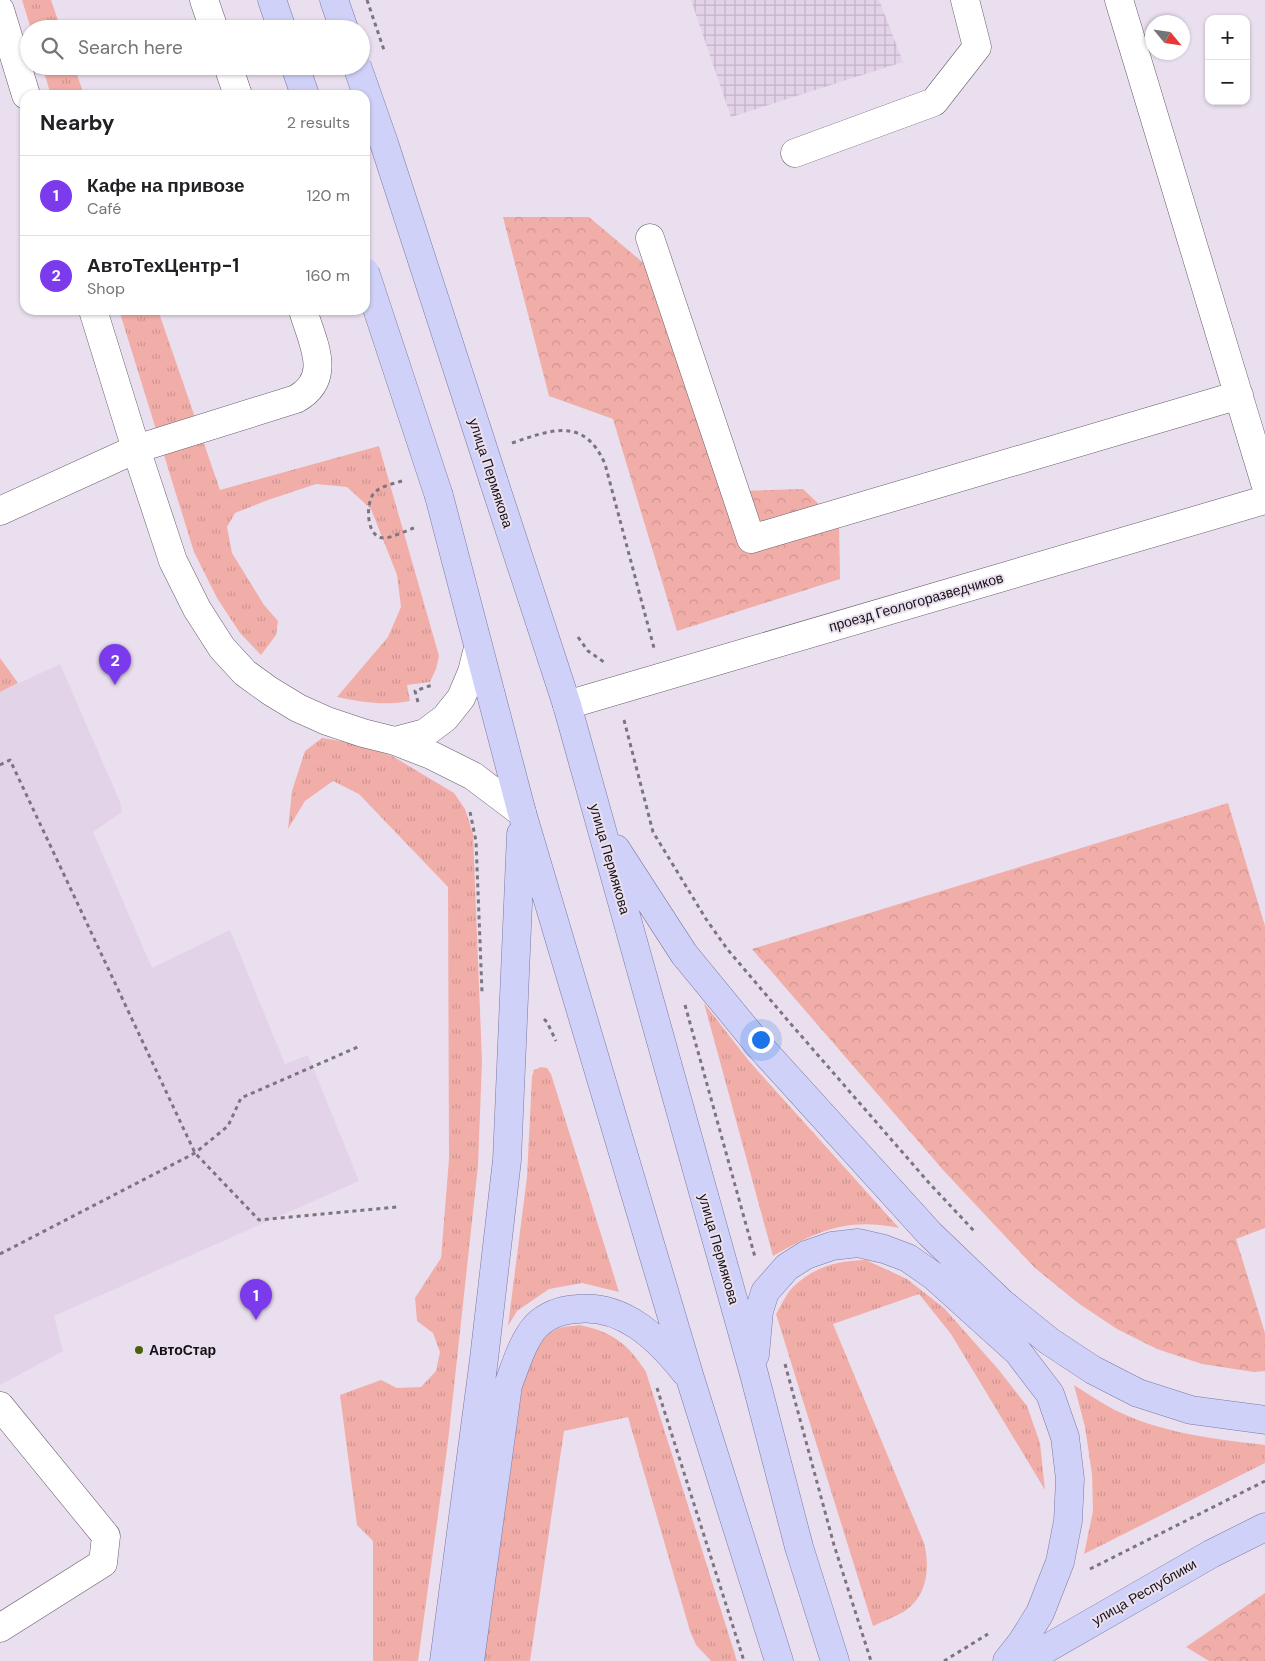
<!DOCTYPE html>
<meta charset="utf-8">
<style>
:root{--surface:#fff;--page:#f2f2f2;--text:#202124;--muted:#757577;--line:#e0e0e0;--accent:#7c3aed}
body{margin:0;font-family:"DM Sans",sans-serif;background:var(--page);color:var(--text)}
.controls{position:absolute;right:15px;top:15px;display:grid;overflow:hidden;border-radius:10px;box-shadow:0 1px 4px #0004}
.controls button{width:45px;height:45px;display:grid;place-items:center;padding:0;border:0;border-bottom:1px solid var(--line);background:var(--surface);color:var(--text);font:25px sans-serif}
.compass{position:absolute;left:1145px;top:15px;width:45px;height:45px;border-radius:50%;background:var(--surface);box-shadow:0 1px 4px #0004;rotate:119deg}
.you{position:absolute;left:760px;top:1039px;width:18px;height:18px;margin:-12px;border:4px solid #fff;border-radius:50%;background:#1a73e8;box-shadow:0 0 0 8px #1a73e833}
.badge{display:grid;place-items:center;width:32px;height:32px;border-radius:50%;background:var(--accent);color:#fff;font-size:16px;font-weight:700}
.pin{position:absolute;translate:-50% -41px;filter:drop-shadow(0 1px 2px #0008)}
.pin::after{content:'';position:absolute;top:26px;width:18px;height:15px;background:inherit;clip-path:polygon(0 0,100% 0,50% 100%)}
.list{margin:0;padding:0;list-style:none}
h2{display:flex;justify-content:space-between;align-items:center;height:65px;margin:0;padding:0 20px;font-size:21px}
h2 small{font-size:16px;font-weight:400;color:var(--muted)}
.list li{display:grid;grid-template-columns:32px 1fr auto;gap:15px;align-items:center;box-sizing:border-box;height:80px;padding:0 20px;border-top:1px solid var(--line)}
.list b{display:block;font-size:19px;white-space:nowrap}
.list p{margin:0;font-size:16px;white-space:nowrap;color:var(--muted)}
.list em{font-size:16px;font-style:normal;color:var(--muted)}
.icon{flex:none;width:28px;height:28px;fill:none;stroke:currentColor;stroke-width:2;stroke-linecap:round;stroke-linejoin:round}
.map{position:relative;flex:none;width:1265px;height:1661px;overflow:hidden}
.search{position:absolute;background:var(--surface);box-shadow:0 1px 4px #0004;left:20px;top:20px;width:350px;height:55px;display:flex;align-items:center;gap:12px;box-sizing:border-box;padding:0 18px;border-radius:28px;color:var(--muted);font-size:19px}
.panel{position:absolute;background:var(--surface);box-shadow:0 1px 4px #0004;left:20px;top:90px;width:350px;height:225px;border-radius:15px}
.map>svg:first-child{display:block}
</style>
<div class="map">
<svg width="1265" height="1661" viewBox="0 0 1265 1661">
<defs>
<pattern id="industrial-grid" width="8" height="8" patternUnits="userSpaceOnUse" patternTransform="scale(1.25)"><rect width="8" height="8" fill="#e3d3e9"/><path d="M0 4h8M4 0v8" fill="none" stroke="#c2b4c7"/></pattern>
<pattern id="grass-tufts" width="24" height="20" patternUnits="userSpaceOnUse" patternTransform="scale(1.25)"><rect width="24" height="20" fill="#f1aea9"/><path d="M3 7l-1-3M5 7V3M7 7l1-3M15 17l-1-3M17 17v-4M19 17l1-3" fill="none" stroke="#ce9591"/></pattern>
<pattern id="forest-crowns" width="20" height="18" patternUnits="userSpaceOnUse" patternTransform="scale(1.25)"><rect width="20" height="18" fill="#f1aea9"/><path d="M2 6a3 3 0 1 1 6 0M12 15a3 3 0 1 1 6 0" fill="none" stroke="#ce9591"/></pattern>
</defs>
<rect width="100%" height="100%" fill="#eadfee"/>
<!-- built -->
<path fill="#e3d3e9" d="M60 664 120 802 122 812 93 832 152 968 230 930 285 1064 308 1055 359 1181 54 1316 63 1351 0 1385V692Z"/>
<!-- industrial -->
<path fill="url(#industrial-grid)" d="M691 0H879L903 62 731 117Z"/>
<!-- grass -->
<path fill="url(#grass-tufts)" d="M22 0H51L61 29H31Z
M42 66H74L84 95H51Z
M119 310H158L220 490 379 446 439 656 436 669 430 682 407 685 410 701C384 706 362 702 337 697L388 637 401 607 397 575 371 509 347 487 316 484 268 500 235 513 227 527 232 553 264 605 278 621 276 635 261 655 240 633 217 598 194 552Z
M0 658 18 683 0 692Z
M322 738 358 744 392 756 454 793 465 809 473 834 482 1061 478 1166 448 1442 418 1661H373V1541L357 1525 340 1395 381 1380 397 1388 421 1387 436 1371 440 1352 433 1333 417 1321 415 1298 441 1258 449 1159 448 887 359 794 333 781 305 801 288 829 292 791 305 751Z
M704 1003 749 1061 899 1228C848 1217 817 1231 773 1256Z
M541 1067 547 1068 551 1074 619 1292 582 1283 549 1289 517 1311 508 1326 527 1177 532 1076 534 1070Z
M866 1260 907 1279 944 1308 998 1369 1027 1406 1040 1443 1045 1490 951 1334 919 1294 833 1324 924 1543C930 1567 928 1595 905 1611 895 1617 883 1621 873 1626L776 1314C781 1306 786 1294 793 1287 815 1266 837 1261 866 1260Z
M580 1325C613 1332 629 1345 646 1372L737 1661H711L696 1645 690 1631 628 1417 564 1431 530 1661H484L523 1381C530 1361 536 1339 557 1329 563 1326 573 1326 580 1325Z
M1074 1385C1087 1393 1100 1402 1113 1409 1160 1433 1213 1439 1265 1445V1463L1084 1554 1093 1511 1092 1474 1085 1427Z"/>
<!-- forest -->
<path fill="url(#forest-crowns)" d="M503 217H589L673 288 741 491 803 489 839 523 840 579 677 631 613 419 549 396Z
M1228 803 1265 926V1228L1236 1239 1265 1333V1371L1254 1372 1202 1364 1157 1349 1117 1329 1078 1303 1035 1268 944 1171 752 949Z
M1265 1593V1661H1209L1186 1647Z"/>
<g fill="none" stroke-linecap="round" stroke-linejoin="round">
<!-- minor casing -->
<g stroke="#665c6a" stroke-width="29">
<path id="minor" d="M204 0 214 29
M1119 0 1265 483
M0 10 26 95
M228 66 238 95
M795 153 934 102 977 47 965 0
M650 238 751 539 1239 395
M93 310 136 449 173 561 197 609 222 648 245 673 270 691 298 708 327 721 363 733 395 741 431 755 473 776 522 813
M0 511 136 449 296 399C334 378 312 342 303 310
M567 705 1265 500
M395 741 425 733 445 718 461 698 472 672 478 648
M0 1406 106 1536 103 1563 0 1628"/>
</g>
<!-- major casing -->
<g stroke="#7979a6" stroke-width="29">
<path id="major" d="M272 0 282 29
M334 0 344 29
M295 66 305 95
M494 482 567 705 754 1374 799 1547 835 1661
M439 496 522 813 690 1378 779 1661
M616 849 684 954 762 1049 930 1234 1002 1303 1049 1341 1093 1370 1138 1393 1191 1410 1265 1420
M755 1355 759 1311 765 1292 787 1267 806 1255 832 1246 858 1243 884 1249 908 1258 935 1277 1018 1352 1050 1394 1065 1437 1070 1479 1068 1521 1060 1562 1040 1613 1022 1642 1007 1661
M444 1661 484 1359 507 1160 521 834
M470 1661 508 1385C515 1367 523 1340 536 1326 548 1314 561 1310 577 1309 623 1304 658 1338 685 1372
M1025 1661 1211 1554 1265 1527"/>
</g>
<!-- path -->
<path stroke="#7c757f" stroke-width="3" stroke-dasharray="4 4" stroke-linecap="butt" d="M512 443C551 430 584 416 605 464L654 648
M402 481C392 484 381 486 374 493 365 504 366 539 385 538 394 537 405 531 414 528
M578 637 588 651 604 662
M418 702 415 691 432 685
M624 720 653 832 706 919 728 950 790 1023 930 1184 975 1232
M0 765 10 760 195 1153 259 1220 397 1207
M470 812 476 841 482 992
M685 1005 755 1257
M544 1019 547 1022 556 1041
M0 1254 195 1153 228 1126 241 1098 360 1046
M785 1364 834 1545 871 1661
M657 1388 744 1661
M1090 1569 1265 1481
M944 1661 988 1634"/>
<!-- minor -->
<use href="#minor" stroke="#fff" stroke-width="28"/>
<!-- major -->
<use href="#major" stroke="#cfd1f8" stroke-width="28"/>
<!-- major-bridge casing -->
<g stroke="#7979a6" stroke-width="29" stroke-linecap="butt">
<path id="major-bridge" d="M357 66 384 143 494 482
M365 272 439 496"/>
</g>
<!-- path-bridge -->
<path stroke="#7c757f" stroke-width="3" stroke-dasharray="4 4" stroke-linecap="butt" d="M367 0 384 50"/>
<!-- major-bridge -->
<use href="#major-bridge" stroke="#cfd1f8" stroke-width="28"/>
</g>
<!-- markers -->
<circle fill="#4a600c" stroke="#eadfee" stroke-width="2" cx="139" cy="1350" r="5"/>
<g text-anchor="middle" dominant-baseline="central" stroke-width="4" stroke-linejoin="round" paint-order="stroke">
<!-- street labels -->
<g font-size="14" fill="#141015" stroke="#eadfee">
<text transform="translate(491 473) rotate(72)">улица Пермякова</text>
<text transform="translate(916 602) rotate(-16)">проезд Геологоразведчиков</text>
<text transform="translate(610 859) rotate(74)">улица Пермякова</text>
<text transform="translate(719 1249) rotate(74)">улица Пермякова</text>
<text transform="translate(1144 1592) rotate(-30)">улица Республики</text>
</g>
<!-- poi labels -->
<g font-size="14" font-weight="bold" fill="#141015" stroke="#eadfee" text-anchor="start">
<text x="149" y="1350">АвтоСтар</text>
</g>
</g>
</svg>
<div class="controls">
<button>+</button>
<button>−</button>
</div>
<svg class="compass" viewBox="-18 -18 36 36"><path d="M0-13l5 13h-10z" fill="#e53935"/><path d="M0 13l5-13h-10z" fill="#757577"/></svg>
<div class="you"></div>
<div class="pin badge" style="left:256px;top:1320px">1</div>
<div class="pin badge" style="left:115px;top:685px">2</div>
<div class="search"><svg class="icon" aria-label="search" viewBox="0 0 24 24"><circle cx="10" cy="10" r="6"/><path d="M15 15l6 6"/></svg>Search here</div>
<section class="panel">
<h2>Nearby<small>2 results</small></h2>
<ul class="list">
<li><span class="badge">1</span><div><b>Кафе на привозе</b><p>Café</p></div><em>120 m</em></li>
<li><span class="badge">2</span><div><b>АвтоТехЦентр-1</b><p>Shop</p></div><em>160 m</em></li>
</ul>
</section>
</div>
